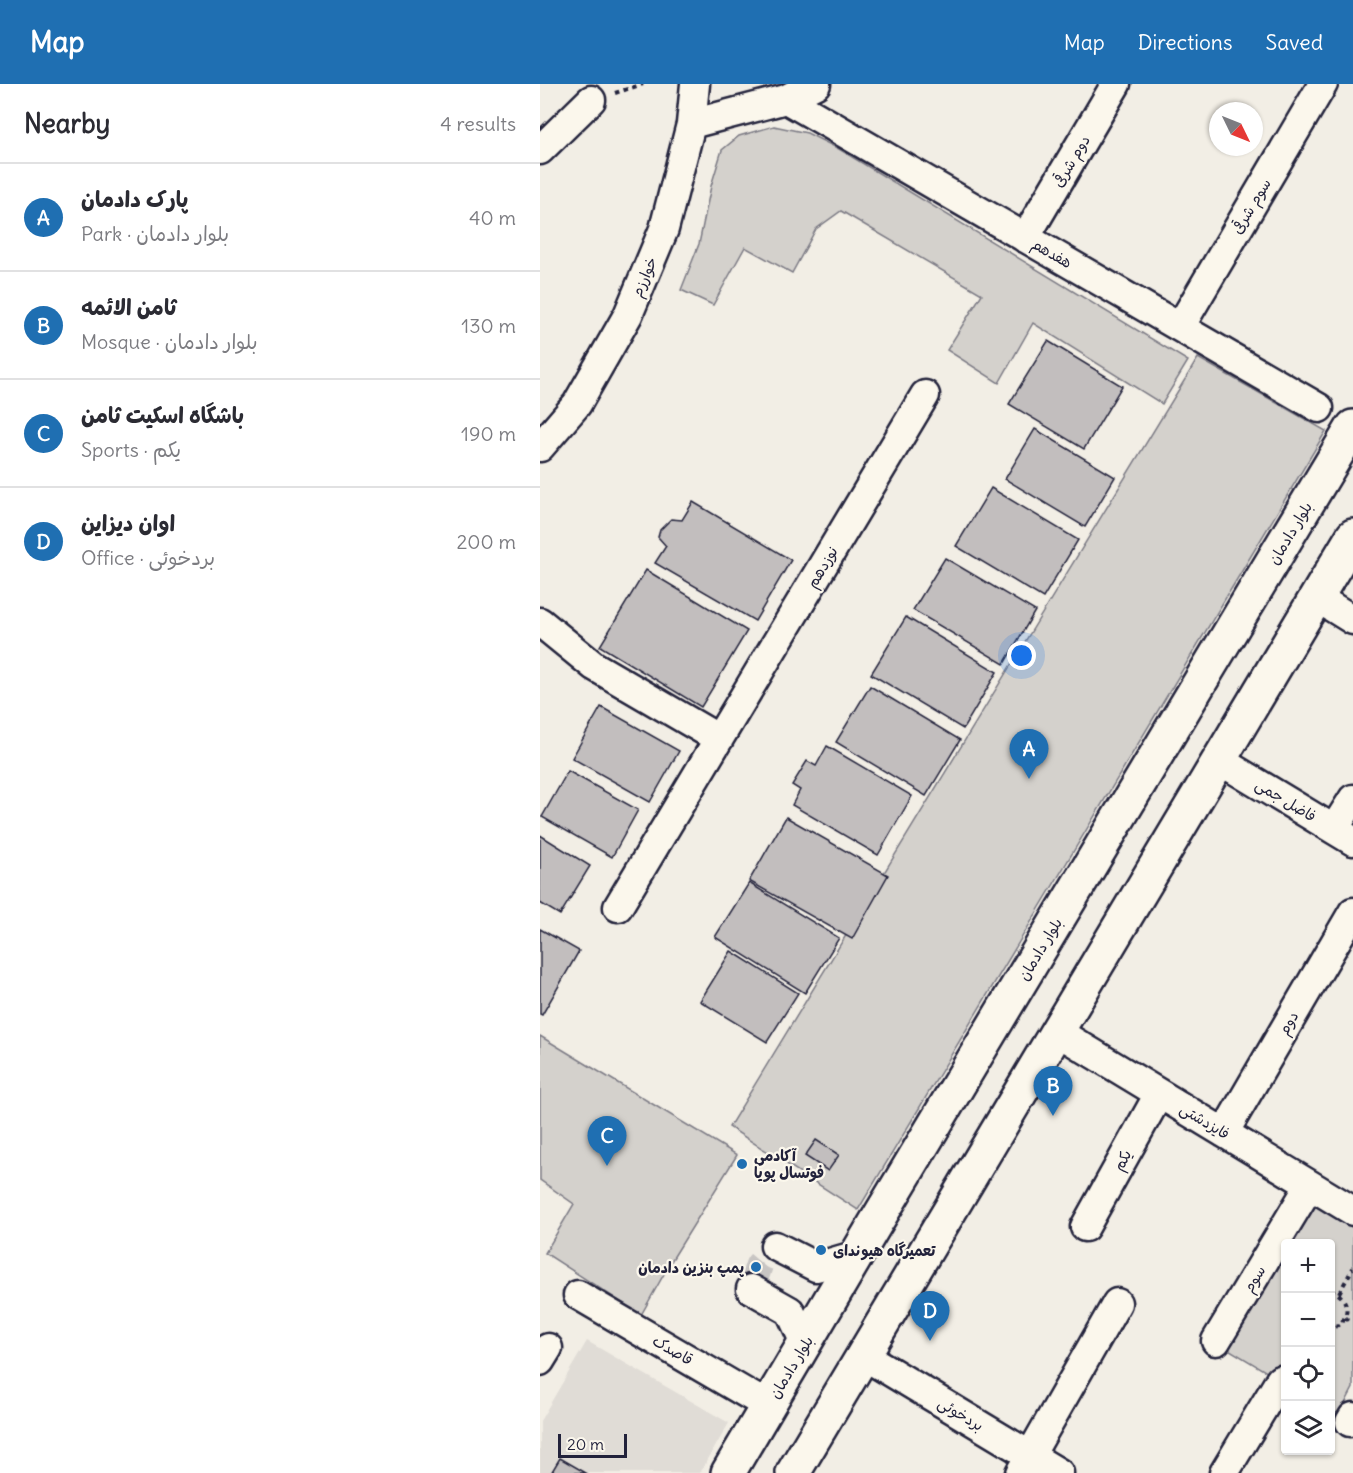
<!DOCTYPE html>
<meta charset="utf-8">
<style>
:root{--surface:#fff;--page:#f2f2f3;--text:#2b2b33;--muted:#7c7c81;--line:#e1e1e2;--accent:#1f6fb2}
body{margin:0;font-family:Delius,"Playpen Sans Arabic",sans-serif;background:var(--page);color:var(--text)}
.controls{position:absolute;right:18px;bottom:18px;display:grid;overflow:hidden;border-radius:6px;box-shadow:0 2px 4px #0004}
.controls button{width:54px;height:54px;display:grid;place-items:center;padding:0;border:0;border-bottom:2px solid var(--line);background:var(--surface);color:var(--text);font:30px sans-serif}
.compass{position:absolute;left:669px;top:18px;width:54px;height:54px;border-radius:50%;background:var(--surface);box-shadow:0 2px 4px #0004;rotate:133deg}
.scale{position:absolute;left:18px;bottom:15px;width:69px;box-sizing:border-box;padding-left:6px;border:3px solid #22223b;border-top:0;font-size:16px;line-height:21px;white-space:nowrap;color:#22223b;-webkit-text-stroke:4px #fbf7ec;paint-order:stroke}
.you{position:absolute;left:482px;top:572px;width:21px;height:21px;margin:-15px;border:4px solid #fff;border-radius:50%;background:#1a73e8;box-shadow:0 0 0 9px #1a73e833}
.badge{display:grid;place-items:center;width:39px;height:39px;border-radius:50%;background:var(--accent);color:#fff;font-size:20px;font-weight:700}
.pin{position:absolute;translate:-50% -50px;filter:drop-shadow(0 2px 3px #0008)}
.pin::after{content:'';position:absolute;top:32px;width:21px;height:18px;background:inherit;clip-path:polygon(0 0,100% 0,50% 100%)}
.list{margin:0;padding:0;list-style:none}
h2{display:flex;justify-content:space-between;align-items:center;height:78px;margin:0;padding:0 24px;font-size:26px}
h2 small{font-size:20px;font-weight:400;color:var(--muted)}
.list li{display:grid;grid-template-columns:39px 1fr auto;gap:18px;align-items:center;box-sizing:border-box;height:108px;padding:0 24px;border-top:2px solid var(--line)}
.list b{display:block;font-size:22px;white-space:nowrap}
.list p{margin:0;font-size:20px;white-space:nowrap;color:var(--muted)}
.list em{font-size:20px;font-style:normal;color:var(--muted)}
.icon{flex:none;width:33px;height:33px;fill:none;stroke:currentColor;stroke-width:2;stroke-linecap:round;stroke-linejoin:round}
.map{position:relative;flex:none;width:813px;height:1389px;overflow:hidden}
header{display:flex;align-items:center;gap:36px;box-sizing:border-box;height:84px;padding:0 30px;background:var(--accent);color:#fff}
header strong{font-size:28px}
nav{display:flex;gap:33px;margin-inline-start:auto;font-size:21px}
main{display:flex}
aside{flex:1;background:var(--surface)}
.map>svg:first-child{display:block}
</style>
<header>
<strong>Map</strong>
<nav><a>Map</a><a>Directions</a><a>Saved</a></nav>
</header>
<main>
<aside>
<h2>Nearby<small>4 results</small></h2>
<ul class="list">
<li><span class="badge">A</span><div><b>پارک دادمان</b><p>Park · بلوار دادمان</p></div><em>40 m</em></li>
<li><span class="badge">B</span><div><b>ثامن الائمه</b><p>Mosque · بلوار دادمان</p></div><em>130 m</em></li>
<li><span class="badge">C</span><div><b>باشگاه اسکیت ثامن</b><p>Sports · یکم</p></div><em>190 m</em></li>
<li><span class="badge">D</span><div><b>اوان دیزاین</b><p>Office · بردخوئی</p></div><em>200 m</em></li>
</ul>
</aside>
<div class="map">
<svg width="813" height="1389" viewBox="0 0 813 1389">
<rect width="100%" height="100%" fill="#f2eee5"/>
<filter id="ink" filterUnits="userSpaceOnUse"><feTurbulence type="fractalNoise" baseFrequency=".0167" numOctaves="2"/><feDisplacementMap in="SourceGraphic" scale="12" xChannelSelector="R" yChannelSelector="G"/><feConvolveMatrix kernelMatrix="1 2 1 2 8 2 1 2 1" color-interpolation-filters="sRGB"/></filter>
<g filter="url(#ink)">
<!-- built -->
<path fill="#e0dcd6" d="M47 1257 189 1339 160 1389H0V1337Z"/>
<!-- green -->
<path fill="#d4d1cc" stroke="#7b7a84" stroke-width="1.5" d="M234 42 267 49 299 65 648 277 622 320 493 239 459 299 407 266 442 210 301 127 276 145 252 189 205 163 173 221 141 206 159 160 171 102 182 66 199 52Z
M658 274 786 347 318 1126 189 1043Z
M0 952 197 1071 133 1174 101 1231 5 1169 34 1120 0 1096Z
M771 1117 813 1142V1304L799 1331 791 1326 790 1160H746Z
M745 1160V1299L685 1263Z"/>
<!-- building -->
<path fill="#c2bebe" stroke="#22223b" stroke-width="1.5" d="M508 257 582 302 544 365 469 320Z
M495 345 575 393 545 443 465 395Z
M451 404 538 456 503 514 416 462Z
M153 418 251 476 215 537 115 479 126 462 118 453 120 446 131 435 142 436Z
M405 474 495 527 464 580 373 526Z
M106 486 207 547 161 623 60 562Z
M366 533 457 588 423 645 331 590Z
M330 602 420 656 386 712 296 658Z
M61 623 139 667 110 718 32 674Z
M287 662 372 712 338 771 252 721 260 706 252 701 267 677 276 682Z
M28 687 98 726 72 773 2 733Z
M246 733 348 791 312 855 209 797Z
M0 751 50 782 20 831 0 819Z
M209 799 299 854 265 909 175 853Z
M0 845 39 867 2 931 0 930Z
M191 867 258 909 227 958 160 917Z
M276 1056 299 1071 288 1087 265 1072Z
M20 1374 46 1389H11Z"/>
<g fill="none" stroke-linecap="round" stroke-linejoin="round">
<!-- minor-tunnel -->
<path stroke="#c8c5c3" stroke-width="28" stroke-dasharray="28 14" stroke-linecap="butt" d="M211 1205 219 1181 235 1162"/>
<!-- minor casing -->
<g stroke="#22223b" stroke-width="33">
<path id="minor" d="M246 15 779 324
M151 40 246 15 276 0
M0 66 51 16
M485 154 576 0
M640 243 783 0
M0 363 37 320 88 231 124 145 151 40 155 0
M776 513 813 536
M0 538 54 582 179 655
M679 676 813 757
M794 745 813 715
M78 823 385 311
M516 947 813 1127
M684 1049 813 828
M545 1143 619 1010
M235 1162 276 1183 317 1171
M211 1205 250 1227 265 1259
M38 1211 228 1322
M676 1257 770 1101
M323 1271 519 1389
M0 1277 8 1264
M810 1338 813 1333
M480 1389 577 1219
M684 1389 740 1296"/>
</g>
<!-- major casing -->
<g stroke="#22223b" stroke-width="38">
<path id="major" d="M188 1389 335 1140 813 343
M253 1389 813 452"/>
</g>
<!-- path -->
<path stroke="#22223b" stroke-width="4" stroke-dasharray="4.5 4.5" stroke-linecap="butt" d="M75 9 103 0
M790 1206C812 1213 812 1238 790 1245
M799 1209 813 1184
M805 1234 813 1238"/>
<!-- minor -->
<use href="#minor" stroke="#fbf7ec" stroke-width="28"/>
<!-- major -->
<use href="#major" stroke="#fbf7ec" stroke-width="33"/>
</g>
</g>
<!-- markers -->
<g fill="#1f6fb2" stroke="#fbf7ec" stroke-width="2">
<circle cx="202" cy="1080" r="6"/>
<circle cx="281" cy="1166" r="6"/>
<circle cx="216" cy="1183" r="6"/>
</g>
<g text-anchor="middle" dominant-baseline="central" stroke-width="4.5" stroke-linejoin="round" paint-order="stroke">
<!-- street labels -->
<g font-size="15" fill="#22223b" stroke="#fbf7ec">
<text transform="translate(531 77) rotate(-59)">دوم شرقی</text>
<text transform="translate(711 122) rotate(-59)">سوم شرقی</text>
<text transform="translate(512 169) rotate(30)">هفدهم</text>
<text transform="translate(104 193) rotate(-67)">خوارزم</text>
<text transform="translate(750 449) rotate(-59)">بلوار دادمان</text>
<text transform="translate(282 483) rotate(-59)">نوزدهم</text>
<text transform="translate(746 716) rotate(31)">فاضل جمی</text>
<text transform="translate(500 865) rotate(-59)">بلوار دادمان</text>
<text transform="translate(748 939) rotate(-60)">دوم</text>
<text transform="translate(665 1037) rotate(31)">فایزدشتی</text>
<text transform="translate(582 1076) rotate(-61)">یکم</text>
<text transform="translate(714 1195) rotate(-59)">سوم</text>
<text transform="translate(133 1266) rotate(30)">قاصدک</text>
<text transform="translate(251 1283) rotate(-59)">بلوار دادمان</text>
<text transform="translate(421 1330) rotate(31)">بردخوئی</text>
</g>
<!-- poi labels -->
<g font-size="15" font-weight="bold" fill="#22223b" stroke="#fbf7ec" text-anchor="start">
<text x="214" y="1071">آکادمی<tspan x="214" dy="17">فوتسال پویا</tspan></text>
<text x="293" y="1166">تعمیرگاه هیوندای</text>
<text x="204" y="1183" text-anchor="end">پمپ بنزین دادمان</text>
</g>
</g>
</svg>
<div class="controls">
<button>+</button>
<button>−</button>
<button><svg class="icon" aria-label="locate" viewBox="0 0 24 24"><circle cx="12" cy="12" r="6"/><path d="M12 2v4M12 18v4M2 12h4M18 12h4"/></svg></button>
<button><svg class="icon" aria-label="layers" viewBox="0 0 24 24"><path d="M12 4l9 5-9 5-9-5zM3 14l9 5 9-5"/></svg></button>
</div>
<svg class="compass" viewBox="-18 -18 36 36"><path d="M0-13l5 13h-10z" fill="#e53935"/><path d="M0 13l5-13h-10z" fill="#7c7c81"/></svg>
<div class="scale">20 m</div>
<div class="you"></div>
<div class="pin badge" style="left:489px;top:695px">A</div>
<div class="pin badge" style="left:513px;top:1032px">B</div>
<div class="pin badge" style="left:67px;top:1082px">C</div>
<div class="pin badge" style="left:390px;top:1257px">D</div>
</div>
</main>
